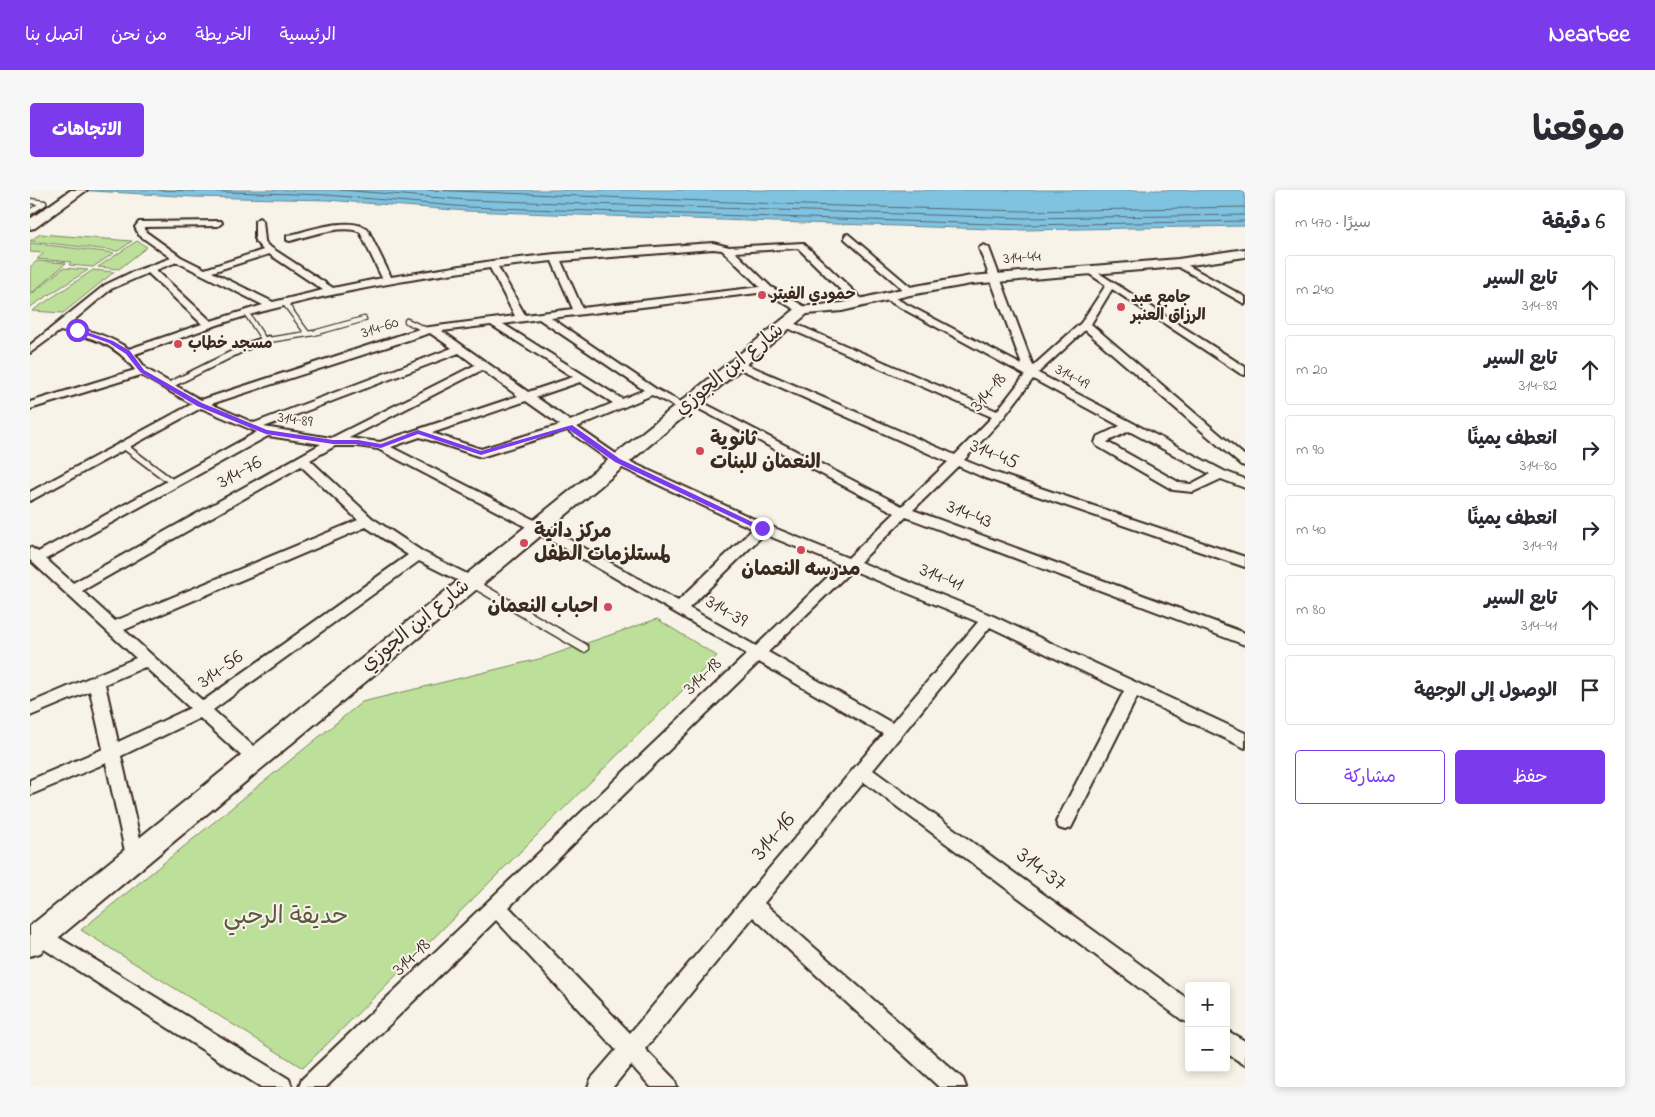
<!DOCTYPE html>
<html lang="ar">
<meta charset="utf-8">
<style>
:root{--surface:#fff;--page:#f7f7f7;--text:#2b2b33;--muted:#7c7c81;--line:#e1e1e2;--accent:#7c3aed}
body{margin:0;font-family:"Indie Flower","Playpen Sans Arabic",sans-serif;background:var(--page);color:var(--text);direction:rtl}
.controls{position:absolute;right:15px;bottom:15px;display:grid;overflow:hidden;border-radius:5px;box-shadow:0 2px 8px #0003}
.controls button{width:45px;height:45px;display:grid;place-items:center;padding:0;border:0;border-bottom:1px solid var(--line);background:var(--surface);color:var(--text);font:25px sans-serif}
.stop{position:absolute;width:15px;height:15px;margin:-11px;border:4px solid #7c3aed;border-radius:50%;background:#fff}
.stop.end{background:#7c3aed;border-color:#fff;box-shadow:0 1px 5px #0008}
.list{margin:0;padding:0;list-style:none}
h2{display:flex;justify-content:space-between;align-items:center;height:65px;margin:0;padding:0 20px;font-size:21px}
h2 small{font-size:16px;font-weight:400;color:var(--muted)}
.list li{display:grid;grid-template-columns:32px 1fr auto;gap:15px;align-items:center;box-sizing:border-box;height:70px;margin:0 10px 10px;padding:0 10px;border:1px solid var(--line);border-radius:5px}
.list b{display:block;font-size:19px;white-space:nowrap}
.list p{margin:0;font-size:16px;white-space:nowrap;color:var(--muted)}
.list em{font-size:16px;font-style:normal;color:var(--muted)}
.actions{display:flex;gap:10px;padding:15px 20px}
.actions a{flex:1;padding:11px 0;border:1px solid var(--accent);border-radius:5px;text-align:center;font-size:18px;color:var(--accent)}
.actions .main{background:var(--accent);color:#fff}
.icon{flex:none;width:28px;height:28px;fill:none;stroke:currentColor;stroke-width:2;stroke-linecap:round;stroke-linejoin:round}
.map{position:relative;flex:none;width:1215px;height:897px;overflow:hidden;direction:ltr;border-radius:5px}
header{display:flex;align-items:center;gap:30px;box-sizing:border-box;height:70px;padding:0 25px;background:var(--accent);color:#fff}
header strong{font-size:24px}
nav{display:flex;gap:28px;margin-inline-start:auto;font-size:18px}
.intro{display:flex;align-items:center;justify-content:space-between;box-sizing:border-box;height:120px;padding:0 30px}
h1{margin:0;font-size:35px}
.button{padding:12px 22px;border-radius:5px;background:var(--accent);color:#fff;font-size:18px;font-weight:700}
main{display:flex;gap:30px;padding:0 30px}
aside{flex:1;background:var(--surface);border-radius:5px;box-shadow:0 2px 8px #0003}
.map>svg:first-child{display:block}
</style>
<header>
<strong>Nearbee</strong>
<nav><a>الرئيسية</a><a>الخريطة</a><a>من نحن</a><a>اتصل بنا</a></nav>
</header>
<div class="intro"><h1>موقعنا</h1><a class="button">الاتجاهات</a></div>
<main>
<aside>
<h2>6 دقيقة<small>سيرًا · 470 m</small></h2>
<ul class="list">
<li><svg class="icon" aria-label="ahead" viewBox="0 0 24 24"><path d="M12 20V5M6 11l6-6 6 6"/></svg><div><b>تابع السير</b><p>314-89</p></div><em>240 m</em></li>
<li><svg class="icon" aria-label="ahead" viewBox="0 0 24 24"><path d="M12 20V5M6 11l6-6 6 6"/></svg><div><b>تابع السير</b><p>314-82</p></div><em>20 m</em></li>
<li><svg class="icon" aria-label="right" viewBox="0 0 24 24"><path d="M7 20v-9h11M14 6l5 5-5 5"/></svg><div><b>انعطف يمينًا</b><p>314-80</p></div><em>90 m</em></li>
<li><svg class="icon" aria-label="right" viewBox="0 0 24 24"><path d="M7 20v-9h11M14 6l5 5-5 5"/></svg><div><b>انعطف يمينًا</b><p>314-91</p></div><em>40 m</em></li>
<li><svg class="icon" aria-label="ahead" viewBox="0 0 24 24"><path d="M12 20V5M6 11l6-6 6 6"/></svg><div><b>تابع السير</b><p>314-41</p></div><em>80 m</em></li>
<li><svg class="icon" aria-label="arrive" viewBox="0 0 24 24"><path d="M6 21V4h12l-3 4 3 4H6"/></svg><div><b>الوصول إلى الوجهة</b></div></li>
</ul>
<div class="actions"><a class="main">حفظ</a><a>مشاركة</a></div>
</aside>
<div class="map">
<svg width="1215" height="897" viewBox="0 0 1215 897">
<rect width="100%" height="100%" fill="#f7f3e8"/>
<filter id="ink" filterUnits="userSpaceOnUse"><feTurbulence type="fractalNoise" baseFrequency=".02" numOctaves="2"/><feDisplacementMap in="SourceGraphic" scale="10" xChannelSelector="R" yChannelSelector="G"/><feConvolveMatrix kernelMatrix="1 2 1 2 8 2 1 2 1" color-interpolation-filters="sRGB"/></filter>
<g filter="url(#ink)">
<!-- green -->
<path fill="#bce09a" stroke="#7c855c" d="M10 44 102 51 88 61 0 51Z
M107 51 117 57 89 79 68 77Z
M0 53 84 63 63 77 39 75 41 72 7 69 14 63 0 62Z
M7 71 36 73 3 102H0V77Z
M33 78 58 80 0 117V103H3Z
M63 80 84 82 33 123 2 121Z
M627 429 687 466 273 878 51 740 332 512 513 468Z"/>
<!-- water -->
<path fill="#80c3e1" stroke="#648693" d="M46 0H1215V36L994 40 774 33 437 21 297 10 164 7Z"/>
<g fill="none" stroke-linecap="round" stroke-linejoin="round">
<!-- shore -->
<path stroke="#57676c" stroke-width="1" d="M129 0 297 5 437 17 994 35 1215 31
M310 0 437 10 995 28 1215 25
M399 0 775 15 995 21 1215 17"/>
<!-- lane-far2 casing -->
<g stroke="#3b2a1e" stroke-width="7">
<path id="lane-far2" d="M0 11 14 13
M0 22 14 13
M254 112 277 143
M217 124 234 150
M377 131 396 140
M232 151 284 143 334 129"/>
</g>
<!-- lane-far1 casing -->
<g stroke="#3b2a1e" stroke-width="9">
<path id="lane-far1" d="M138 196 222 154 238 149
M94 256 143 293"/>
</g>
<!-- lane casing -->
<g stroke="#3b2a1e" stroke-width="11">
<path id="lane" d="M441 392 554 458"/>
</g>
<!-- street casing -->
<g stroke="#3b2a1e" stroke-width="4">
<path id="street" d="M229 28 233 31 235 51 237 55 303 98 352 88 330 42C313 34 279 46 260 51L257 50V46C276 41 322 25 338 40L361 87 462 71 525 64 683 53 699 57 773 53 834 111V115H826L768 58 705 62 741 97 777 118V122H769L736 102 521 128 626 199 660 217 658 219H650L622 205 547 237 592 268 737 335 818 368 865 323 658 213 656 211 658 209H666L872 316 918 272 703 176 702 174 703 172H711L925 265 962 227 753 136 752 134 753 132H761L967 221 995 185 851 107 853 105H859L992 175 949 58 954 55 959 58 1003 176 1051 133 1076 95 1058 83 1056 81 1061 78 1215 177V185L1211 184 1082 99 1061 134 1215 266V276L1211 275 1055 140 1008 183 1194 281 1215 289V298L1191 289 1163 302 1143 300 1067 256 1065 253 1067 247 1090 236 1003 189 973 228 934 270 963 282 1215 367V377L955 288 928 276 883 320 1215 443V455L876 327 830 372 963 426 1215 543V558L1107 507 1041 638 1035 640 1029 638 1026 632 1029 626 1094 501 960 437 843 580 1159 810V833L1152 830 834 592 734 713 933 889 936 897H909L723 727 615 859 644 889 647 897H621L601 875 583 897H558L561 889 586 860 466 730 296 897H269L272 889 717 464 502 340 348 259 328 256H305L280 270 342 328 393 362 445 388 447 391 445 394H435L389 371 183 520 231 563 233 568 231 573 225 575 219 573 170 528 91 566 114 666 111 672 105 674 99 672 96 666 76 573 0 605V590L73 559 60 501 0 526V513L106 468 0 370V357L8 362 227 242 171 218 0 311V302L162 214 111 185 0 219V212L105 180C85 153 62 147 30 141L0 163V155L75 95 100 83 141 68 109 45 105 37 109 32 191 31 192 33 188 36 114 37 116 42 151 67 175 79 233 60 225 51V31ZM683 59 692 60 730 97 552 118 531 71ZM239 64 293 100 243 112 182 82ZM522 71 543 119 495 125 468 77ZM147 72 233 115 181 131 126 80ZM460 78 485 126 392 138 171 210 116 179 105 164C150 149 193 131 238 120 311 101 385 88 460 78ZM118 83 172 134 99 159C79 146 60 140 37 136L81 99ZM509 129 614 200 592 209 473 134ZM461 135 543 187 498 202 412 141ZM400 143 422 158 224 233 181 214ZM429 163 445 175 301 248 234 237ZM452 180 488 206 350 252 319 248ZM550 192 583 213 540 231 506 207ZM496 211 530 235 451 259 402 243ZM537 240 584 274 723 339 648 411 512 334 361 257 390 247 451 267ZM1099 241 1180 284 1161 294 1150 293 1077 252ZM238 246 291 254 43 393 16 369ZM271 276 328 330 85 431 52 401ZM336 337 378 365 173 511 94 440ZM734 344 810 375 726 456 659 418ZM822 380 948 432 862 533 738 462ZM729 472 853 544 600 843 479 717ZM115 477 160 518 88 552 75 494Z
M818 44 883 99V103H877L815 49V45Z
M1148 70 1215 107V114L1145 75V71Z
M10 736 259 889 262 897H231L3 752 0 745 3 738Z
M1196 840 1215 851V875L1196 863Z"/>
</g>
<!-- secondary casing -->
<g stroke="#3b2a1e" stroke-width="4">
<path id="secondary" d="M1215 59V67L1148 77 941 94 880 105 812 121 777 124 10 763 0 766V736L768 117 812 113 880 97 941 86 1148 69Z"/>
</g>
<!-- primary casing -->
<g stroke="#3b2a1e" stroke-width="4">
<path id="primary" d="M41 0H57L5 38 0 39V29Z"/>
</g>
<!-- lane-far2 -->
<use href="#lane-far2" stroke="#f7f3e8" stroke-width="4.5"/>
<!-- lane-far1 -->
<use href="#lane-far1" stroke="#f7f3e8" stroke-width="5.5"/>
<!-- lane -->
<use href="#lane" stroke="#f7f3e8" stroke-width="8"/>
<!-- street -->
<use href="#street" fill="#f7f3e8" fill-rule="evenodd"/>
<!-- secondary -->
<use href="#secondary" fill="#f7f3e8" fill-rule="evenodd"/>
<!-- primary -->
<use href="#primary" fill="#f7f3e8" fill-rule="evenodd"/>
</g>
</g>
<!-- route -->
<path fill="#7c3aed" d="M45 138 83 151 100 161 114 180 172 213 237 240 303 250H328L351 254 388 240 451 261 542 235 590 269 735 338 729 340 585 272 538 239 451 265 388 244 351 258 328 254H303L236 244 167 216 110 182 96 164 79 153 45 141Z"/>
<!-- markers -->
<g fill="#d1495b" stroke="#f7f3e8" stroke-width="2">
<circle cx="732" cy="105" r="5"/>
<circle cx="1091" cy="117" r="5"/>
<circle cx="148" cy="154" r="5"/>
<circle cx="670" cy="261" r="5"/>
<circle cx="494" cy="353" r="5"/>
<circle cx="771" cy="360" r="5"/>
<circle cx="578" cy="417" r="5"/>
</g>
<g text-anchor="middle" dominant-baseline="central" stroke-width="4" stroke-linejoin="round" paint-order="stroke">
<!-- far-street labels -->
<g font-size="16" fill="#3b2a1e" stroke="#f7f3e8">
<text transform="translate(992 68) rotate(-4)">314-44</text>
<text transform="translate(350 138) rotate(-18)">314-60</text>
<text transform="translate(1042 187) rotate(28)">314-49</text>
<text transform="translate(265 230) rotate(8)">314-89</text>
</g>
<!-- far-poi labels -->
<g font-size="16" font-weight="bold" fill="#3b2a1e" stroke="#f7f3e8" text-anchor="start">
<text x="742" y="105">حمودي الفيتر</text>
<text x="1101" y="108">جامع عبد<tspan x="1101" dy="18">الرزاق العنبر</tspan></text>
<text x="158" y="154">مسجد خطاب</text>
</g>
<!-- street labels -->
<g font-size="20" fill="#3b2a1e" stroke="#f7f3e8">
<text transform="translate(700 180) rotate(-39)">شارع ابن الجوزي</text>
<text transform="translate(959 203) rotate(-50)">314-18</text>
<text transform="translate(964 265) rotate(22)">314-45</text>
<text transform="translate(210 283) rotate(-29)">314-76</text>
<text transform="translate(939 325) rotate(21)">314-43</text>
<text transform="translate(911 388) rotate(22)">314-41</text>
<text transform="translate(696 422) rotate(30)">314-39</text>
<text transform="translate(386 436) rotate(-39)">شارع ابن الجوزي</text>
<text transform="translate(191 480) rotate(-36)">314-56</text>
<text transform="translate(673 487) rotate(-44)">314-18</text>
<text transform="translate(382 768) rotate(-44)">314-18</text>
</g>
<!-- poi labels -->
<g font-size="20" font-weight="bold" fill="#3b2a1e" stroke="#f7f3e8" text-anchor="start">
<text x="680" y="250">ثانوية<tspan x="680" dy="23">النعمان للبنات</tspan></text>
<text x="504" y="342">مركز دانية<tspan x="504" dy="23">لمستلزمات الطفل</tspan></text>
<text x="771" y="380" text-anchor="middle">مدرسه النعمان</text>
<text x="568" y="417" text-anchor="end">احباب النعمان</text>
</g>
<!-- near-street labels -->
<g font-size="24" fill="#3b2a1e" stroke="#f7f3e8">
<text transform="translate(744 647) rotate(-50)">314-16</text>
<text transform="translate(1011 680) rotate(37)">314-37</text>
</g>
<!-- near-park labels -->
<g font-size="24" fill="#5b583d" stroke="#f7f3e8">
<text x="256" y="727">حديقة الرحبي</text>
</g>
</g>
</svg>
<div class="controls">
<button>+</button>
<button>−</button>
</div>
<div class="stop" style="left:47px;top:140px"></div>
<div class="stop end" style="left:732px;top:338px"></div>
</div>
</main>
